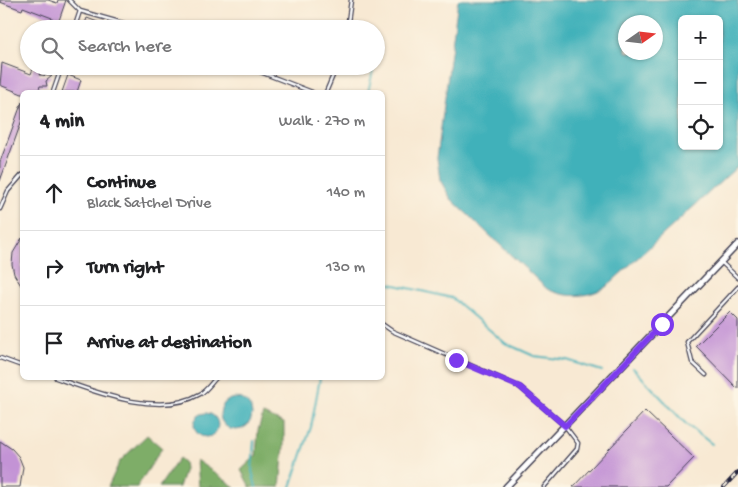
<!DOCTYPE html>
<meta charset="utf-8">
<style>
:root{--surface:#fff;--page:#f6f6f6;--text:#202124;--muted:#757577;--line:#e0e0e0}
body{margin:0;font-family:"Gochi Hand",sans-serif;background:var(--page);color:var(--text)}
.controls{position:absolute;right:15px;top:15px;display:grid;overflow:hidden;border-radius:8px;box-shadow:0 1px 4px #0004}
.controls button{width:45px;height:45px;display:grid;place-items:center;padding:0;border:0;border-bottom:1px solid var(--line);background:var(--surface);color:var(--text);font:25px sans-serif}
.compass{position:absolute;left:618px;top:15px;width:45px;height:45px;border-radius:50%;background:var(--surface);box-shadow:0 1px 4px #0004;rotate:76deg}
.stop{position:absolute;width:15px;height:15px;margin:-11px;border:4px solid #7c3aed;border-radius:50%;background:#fff}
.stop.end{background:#7c3aed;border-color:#fff;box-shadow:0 1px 5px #0008}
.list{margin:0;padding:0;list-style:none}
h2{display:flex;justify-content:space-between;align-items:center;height:65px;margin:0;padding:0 20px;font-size:21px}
h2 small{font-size:16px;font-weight:400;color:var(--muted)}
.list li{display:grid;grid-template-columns:32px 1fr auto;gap:15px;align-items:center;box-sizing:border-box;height:75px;padding:0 20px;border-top:1px solid var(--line)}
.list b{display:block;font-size:19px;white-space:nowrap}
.list p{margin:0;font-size:16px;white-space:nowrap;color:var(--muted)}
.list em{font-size:16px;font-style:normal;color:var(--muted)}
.icon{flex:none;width:28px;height:28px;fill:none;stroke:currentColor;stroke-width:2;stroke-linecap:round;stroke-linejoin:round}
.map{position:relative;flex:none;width:738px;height:487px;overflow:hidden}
.search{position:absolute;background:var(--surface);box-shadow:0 1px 4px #0004;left:20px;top:20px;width:365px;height:55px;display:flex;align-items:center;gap:12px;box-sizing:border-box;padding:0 18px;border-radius:28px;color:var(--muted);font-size:19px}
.panel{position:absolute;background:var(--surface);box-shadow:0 1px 4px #0004;left:20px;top:90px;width:365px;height:290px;border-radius:8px}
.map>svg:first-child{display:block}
</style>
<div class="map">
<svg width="738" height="487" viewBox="0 0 738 487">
<rect width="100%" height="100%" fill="#fcf5e5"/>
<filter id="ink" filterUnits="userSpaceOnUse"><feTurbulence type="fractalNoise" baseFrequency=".02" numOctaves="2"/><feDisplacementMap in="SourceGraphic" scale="10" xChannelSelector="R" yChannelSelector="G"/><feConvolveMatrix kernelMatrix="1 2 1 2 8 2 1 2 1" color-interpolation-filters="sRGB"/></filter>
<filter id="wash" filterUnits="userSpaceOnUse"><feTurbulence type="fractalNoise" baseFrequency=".0096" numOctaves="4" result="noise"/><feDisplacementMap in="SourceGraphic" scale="20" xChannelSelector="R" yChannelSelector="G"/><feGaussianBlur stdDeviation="1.12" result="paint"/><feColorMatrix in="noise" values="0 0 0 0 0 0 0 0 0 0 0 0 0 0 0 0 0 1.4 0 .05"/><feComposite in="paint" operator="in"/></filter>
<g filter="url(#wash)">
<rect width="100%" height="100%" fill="#f8e9d3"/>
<!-- forest -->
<path fill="#7ead67" stroke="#506851" d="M263 414 284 423V446L280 487H250L241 470 256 456 258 430Z
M147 435 162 448 137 487H108L120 461Z
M179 458 184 462 185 469 179 487H159Z
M196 460 235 487H198Z"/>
<!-- water -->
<path fill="#41b1ba" stroke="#326a7a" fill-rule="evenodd" d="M458 0H738V166L606 287C587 298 566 298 547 289L451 199 440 180 437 158ZM682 19H719V146H682ZM626 22H656V52H626Z
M220 414a16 16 0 1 1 32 0a16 16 0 1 1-32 0Z
M194 425a12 12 0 1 1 24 0a12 12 0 1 1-24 0Z"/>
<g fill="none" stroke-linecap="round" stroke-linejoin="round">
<!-- stream -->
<path stroke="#41b1ba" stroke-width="2" d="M368 92 374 66
M382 282 452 298 505 343 534 356 567 360 602 371
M633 368 687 425 712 444
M254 441 252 471 256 487
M291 487 311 427 320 378"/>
</g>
<g id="blocks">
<!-- building -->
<path fill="#c393d5" d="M0 0H48L57 3 58 0H66L56 29H48L52 18 23 7 22 10 0 2Z
M87 18 114 28V29H83Z
M2 63 31 74 34 66H42L39 75 52 76 46 81 47 86H40L38 92 22 94 0 85Z
M68 75 81 80 77 92H62Z
M22 102V120L0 181V162Z
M22 238V287L14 274 12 264 13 253Z
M730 312 738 320V389L696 346Z
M645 411 694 458 666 487H573Z
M0 441 12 449 19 457 23 467 20 487H0Z"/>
</g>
</g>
<g filter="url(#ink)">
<use href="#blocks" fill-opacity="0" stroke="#424052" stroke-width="1"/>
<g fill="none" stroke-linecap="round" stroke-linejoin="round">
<!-- service casing -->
<g stroke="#424052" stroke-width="5">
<path id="service" d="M69 0 80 11 144 29
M74 29 80 11
M347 29 351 0
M245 66 312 92
M53 92 62 66
M326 92 337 66
M0 209 8 191 22 175
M721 262 738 278
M382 324 392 331 520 387 565 426 578 443 577 449 544 487
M0 358 22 366
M706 375 692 362 687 342 738 287
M56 378C95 392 160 418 200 394 206 391 211 383 216 378"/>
</g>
<!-- minor casing -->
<g stroke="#424052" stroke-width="8">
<path id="minor" d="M506 487 738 244"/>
</g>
<!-- service -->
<use href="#service" stroke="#fff" stroke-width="2.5"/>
<!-- minor -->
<use href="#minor" stroke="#fff" stroke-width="5"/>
<!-- rail casing -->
<g stroke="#22223b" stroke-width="4">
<path id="rail" d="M724 487 738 472"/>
</g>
<!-- rail -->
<use href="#rail" stroke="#fcf5e5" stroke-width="2" stroke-dasharray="5.5" stroke-linecap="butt"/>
</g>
</g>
<g fill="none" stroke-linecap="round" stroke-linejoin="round" filter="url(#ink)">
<!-- route -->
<path stroke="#7c3aed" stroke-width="6" d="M456 360 520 387 565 426 662 324"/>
</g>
</svg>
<div class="controls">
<button>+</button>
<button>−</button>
<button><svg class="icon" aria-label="locate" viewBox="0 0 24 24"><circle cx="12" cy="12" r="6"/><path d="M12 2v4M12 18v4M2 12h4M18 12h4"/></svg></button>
</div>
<svg class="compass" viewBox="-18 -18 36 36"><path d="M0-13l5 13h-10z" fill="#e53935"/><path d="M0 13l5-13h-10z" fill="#757577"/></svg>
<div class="stop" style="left:662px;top:324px"></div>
<div class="stop end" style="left:456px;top:360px"></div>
<div class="search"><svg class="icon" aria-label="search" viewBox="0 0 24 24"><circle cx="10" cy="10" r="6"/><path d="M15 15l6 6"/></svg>Search here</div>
<section class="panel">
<h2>4 min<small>Walk · 270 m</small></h2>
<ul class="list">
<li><svg class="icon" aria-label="ahead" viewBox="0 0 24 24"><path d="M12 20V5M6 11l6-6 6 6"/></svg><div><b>Continue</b><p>Black Satchel Drive</p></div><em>140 m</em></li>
<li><svg class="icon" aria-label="right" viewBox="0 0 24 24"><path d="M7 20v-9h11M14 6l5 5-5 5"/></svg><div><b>Turn right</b></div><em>130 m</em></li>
<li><svg class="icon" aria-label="arrive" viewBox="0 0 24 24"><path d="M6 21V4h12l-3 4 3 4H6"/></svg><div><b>Arrive at destination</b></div></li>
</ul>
</section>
</div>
